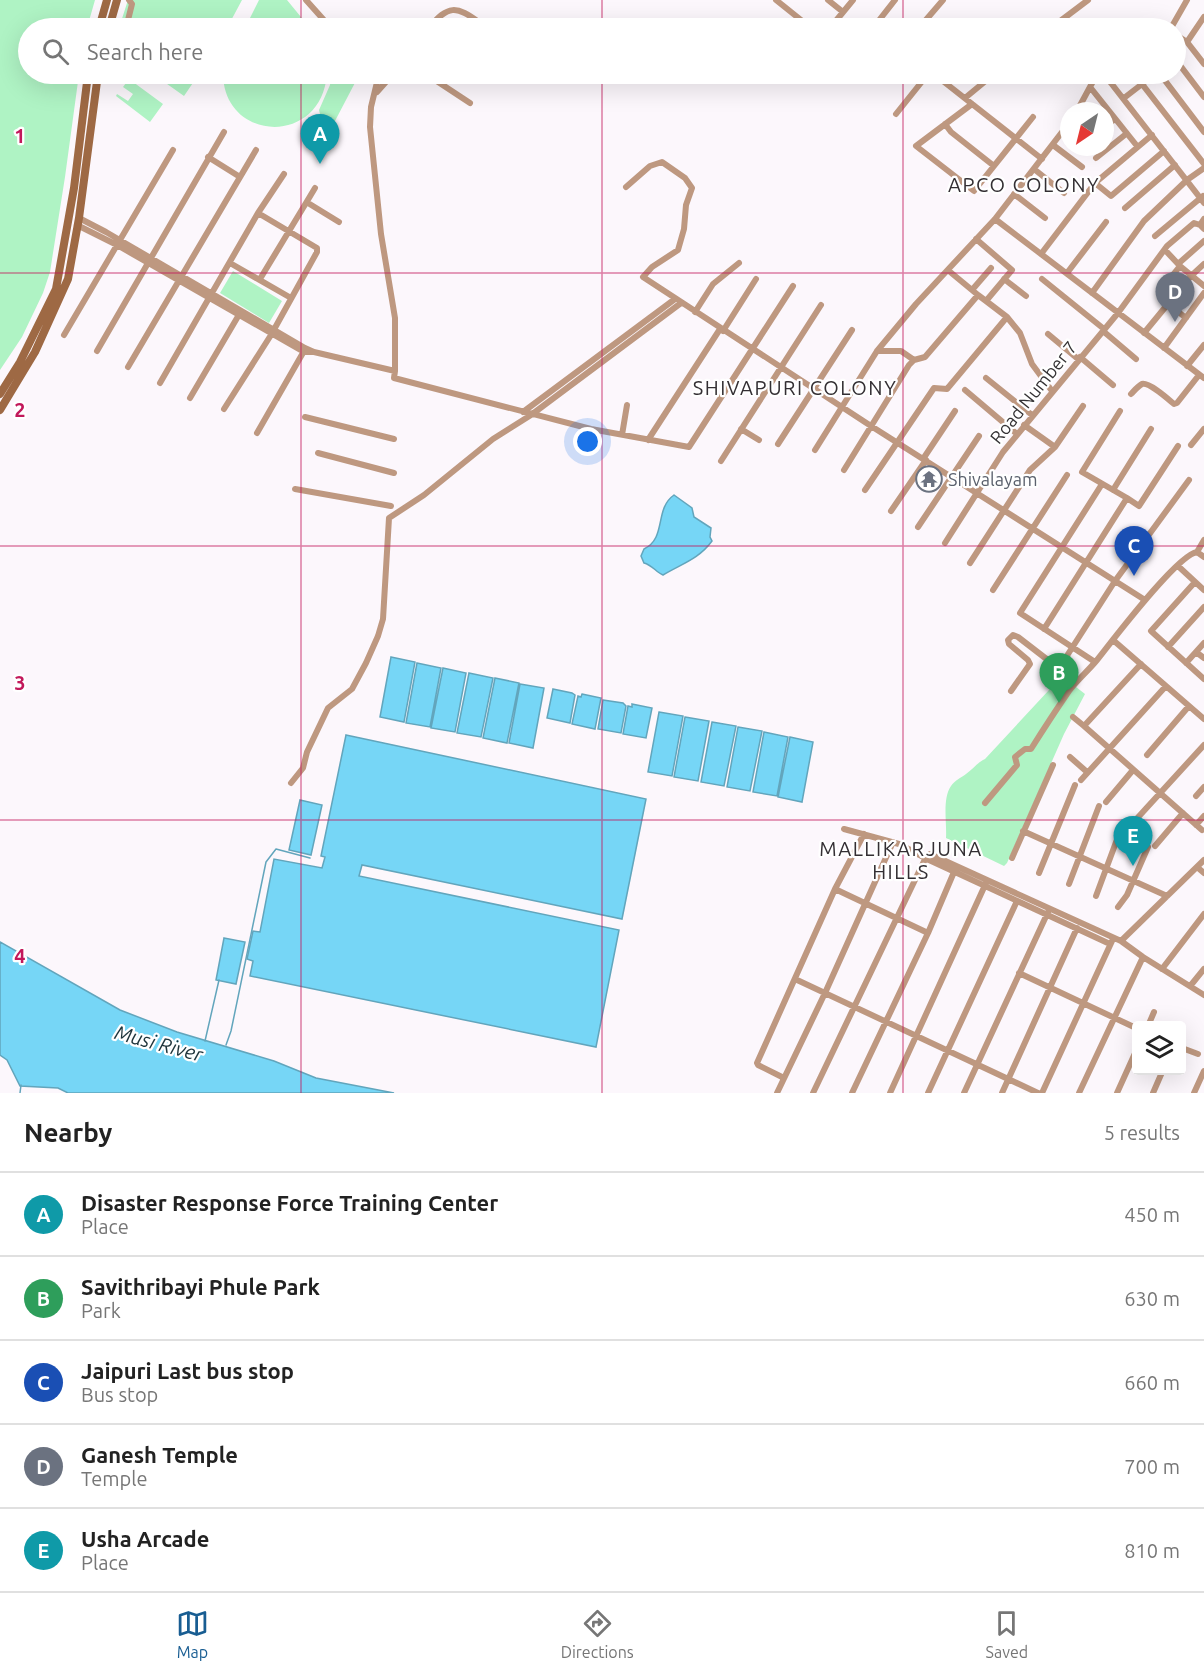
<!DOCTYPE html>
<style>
:root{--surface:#fff;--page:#f2f2f2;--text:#222;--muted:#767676;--line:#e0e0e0;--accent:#185d92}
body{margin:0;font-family:Ubuntu,sans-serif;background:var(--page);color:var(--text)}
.controls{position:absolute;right:18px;bottom:18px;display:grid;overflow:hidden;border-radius:6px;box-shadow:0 6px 24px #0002}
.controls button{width:54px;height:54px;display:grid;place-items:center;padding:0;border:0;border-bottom:2px solid var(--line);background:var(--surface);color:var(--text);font:30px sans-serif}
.compass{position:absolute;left:1060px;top:102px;width:54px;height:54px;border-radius:50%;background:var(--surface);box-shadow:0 6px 24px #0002;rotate:215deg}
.you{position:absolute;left:588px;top:442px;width:21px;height:21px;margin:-15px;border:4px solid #fff;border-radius:50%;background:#1a73e8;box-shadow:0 0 0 9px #1a73e833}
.badge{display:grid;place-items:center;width:39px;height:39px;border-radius:50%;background:var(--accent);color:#fff;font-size:20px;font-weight:700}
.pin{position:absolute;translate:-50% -50px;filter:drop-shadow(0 2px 3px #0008)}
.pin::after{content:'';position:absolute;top:32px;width:21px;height:18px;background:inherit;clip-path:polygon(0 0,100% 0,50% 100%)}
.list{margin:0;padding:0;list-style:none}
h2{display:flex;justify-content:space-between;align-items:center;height:78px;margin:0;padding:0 24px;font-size:26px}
h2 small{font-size:20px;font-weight:400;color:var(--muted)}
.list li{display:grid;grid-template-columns:39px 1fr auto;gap:18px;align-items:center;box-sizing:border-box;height:84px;padding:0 24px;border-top:2px solid var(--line)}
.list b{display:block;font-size:22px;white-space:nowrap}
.list p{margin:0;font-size:20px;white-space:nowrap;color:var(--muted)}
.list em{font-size:20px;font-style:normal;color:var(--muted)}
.icon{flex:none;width:33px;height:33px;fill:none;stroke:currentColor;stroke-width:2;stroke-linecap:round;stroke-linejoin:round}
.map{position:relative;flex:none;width:1204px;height:1093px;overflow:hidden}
.search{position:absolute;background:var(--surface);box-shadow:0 6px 24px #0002;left:18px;right:18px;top:18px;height:66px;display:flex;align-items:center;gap:15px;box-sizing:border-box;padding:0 21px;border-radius:33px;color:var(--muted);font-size:22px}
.sheet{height:498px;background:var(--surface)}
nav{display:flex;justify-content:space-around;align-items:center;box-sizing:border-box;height:84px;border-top:2px solid var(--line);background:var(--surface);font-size:16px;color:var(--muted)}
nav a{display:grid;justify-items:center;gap:3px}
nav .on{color:var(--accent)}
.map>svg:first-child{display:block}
</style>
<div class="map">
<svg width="1204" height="1093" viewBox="0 0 1204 1093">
<rect width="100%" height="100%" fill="#fcf7fc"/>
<!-- green -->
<path fill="#aff3c4" d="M0 0H95L87 28H28V74H79L65 177 50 272 43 293 22 337 0 370Z
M128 0H242L227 28H119Z
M259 0H287L310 28H245Z
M153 74H199L184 96Z
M223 74H327C321 147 224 142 223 74Z
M331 74H358V77L335 121 331 122 320 114 319 110 330 85Z
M129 79 163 104 150 122 116 96 117 94 128 101 133 94 123 87Z
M233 271 282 301 269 323 220 293Z
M1062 676 1085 694 1064 734 1007 863 1004 866 946 838C947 823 942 799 951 786 954 781 962 777 966 774 973 769 978 762 985 759Z"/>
<!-- water -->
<path fill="#76d6f6" stroke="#62a5bc" stroke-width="1.5" d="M674 495 692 508 694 517 711 528 710 537 712 541C699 559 681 564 663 575 656 572 652 565 644 563L641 556 644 549C667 538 654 509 674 495Z
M391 657 415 662 404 722 380 717Z
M417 663 441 668 430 727 406 723Z
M443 668 466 673 455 732 431 728Z
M469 673 493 678 481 737 457 733Z
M495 678 519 683 507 743 483 738Z
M520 684 544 688 533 748 509 743Z
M553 689 572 693 575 695 570 723 547 718Z
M582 694 601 698 595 729 572 724 578 696 581 697Z
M603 700 623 703 626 706 621 733 598 729Z
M632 704 652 708 646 738 623 734 628 706 632 707Z
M659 712 683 716 672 776 648 772Z
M685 717 709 721 698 781 674 777Z
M712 722 736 726 724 786 701 782Z
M738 727 762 731 750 791 727 787Z
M764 732 788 737 777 796 753 792Z
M346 735 646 799 622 919 362 865 359 876 619 930 596 1047 250 976 253 961 247 959 253 931 260 932 274 859 322 868 325 857 321 856Z
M790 737 813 742 802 802 778 797Z
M300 800 322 805 311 855 289 850Z
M224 938 245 942 236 984 216 980Z
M0 942 120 1010 177 1032 274 1061 316 1078 394 1093H68L58 1088 20 1086 7 1060 0 1055Z"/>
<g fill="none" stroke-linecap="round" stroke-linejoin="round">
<!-- stream -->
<path stroke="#62a5bc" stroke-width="1.5" d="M205 1041 219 980
M226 1045 231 1031 266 862 276 849 310 858
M20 1093 21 1085"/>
<!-- street -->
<path stroke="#be9880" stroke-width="6" d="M129 0 132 4 128 20 137 28
M306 0 331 28
M776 0 811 28
M828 0 843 12
M359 24 365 28
M429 28C448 5 456 5 480 23V28
M830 28 853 0
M873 28 895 0
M919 28 943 0
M965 28 969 24
M1051 28 1088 0
M1171 28 1187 0
M1176 35 1187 42 1204 64
M1187 42 1204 17
M1176 60 1204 97
M379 74 371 107 370 127 381 234 395 318V371
M426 74 470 103
M865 74 872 80H876L883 74
M934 74 1042 159
M1104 74 1204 203
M1160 74 1204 132
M1111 83 1122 74
M1142 84 1204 164
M1090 87 1137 146
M377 92 393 74
M965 98 994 74
M1124 98 1155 74
M972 104 916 146 974 191 1033 117
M1077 111 1097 74
M896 114 928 74
M945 124 951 132 994 166
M1105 127 1115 119
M1053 145 1082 167
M208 157 240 177
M1096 158 1126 134
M1034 169 1064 193
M1095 183 1111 196 1164 151
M626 187 650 166 662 162 685 178 692 188 686 205 684 229 678 250 652 267 643 277 871 426 1145 600
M1014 194 1045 218
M306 203 315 188
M1125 208 1175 165
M79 218 106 232 305 348 314 352 395 371 394 378 591 429 689 447 793 286
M995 219 1204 378
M1204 219 1200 225 1204 229
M77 225 117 245 304 352H314
M1155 236 1203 196
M1165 250 1180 266 1204 286
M1041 254 1095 183 1152 135
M230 263 291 298
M1178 264 1204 241
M949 271 978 295
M1067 273 1106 222
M1172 276 1180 266
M260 279 306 203H308L339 222
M1004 279 1026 296
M1042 279 1104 329
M972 290 991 268
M1092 293 1144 221 1187 180 1204 168
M1167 303 1186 318
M695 312 713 284 739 263
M1007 317 1020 333 1032 364 1052 391
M723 331 756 279
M1103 331 1136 359
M1144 333 1191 276 1204 264
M1048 334 1078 359
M64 335 173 150
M1164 348 1204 293
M97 351 224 132
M877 351H901L914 360
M1080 357 1113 385
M1187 366 1204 345
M128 367 256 150
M986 378 1032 415
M160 383 258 213 284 174
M965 390 1017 434
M1131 394C1134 391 1138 386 1142 384 1149 382 1168 399 1174 404L1177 403 1199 375
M190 398 240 313
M224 409 271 335 317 252V248L258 213
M1120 411 1082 472 1127 498
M523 412 675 299
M305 417 394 439
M1024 425 1055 447
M741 429 759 440
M257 433 304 351
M622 435 627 405
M648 440 720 329
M778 444 852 330
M1191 445 1204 429
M815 450 877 351 916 304 995 219 1069 123
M318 453 394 473
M923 459 955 411
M721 461 821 305
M844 470 909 365 914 360 925 357 978 295 986 301
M295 489 391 506
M865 490 934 388 947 389 1007 317 986 301 1012 270 976 239
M1113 490 1151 429
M891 511 926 460
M918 527 979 436
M945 543 1003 452 1118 313 1167 246 1194 223 1200 225
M1197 552 1204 540
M970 563 1030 470 1055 447 1083 406
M1178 566 1204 590
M1195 582 1151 631 1204 679
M993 590 1067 475
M1044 629 1127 498 1139 506 1178 446
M1113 640 1204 719
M1168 647 1204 607
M1196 652 1204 658
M1095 662 1020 613 1102 484
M1186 663 1204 643
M1141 664 1084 726 1202 830
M1011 691 1030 664 1028 660 1009 644 1008 640 1013 635 1018 637 1053 664 1061 665 1115 581 1189 480
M1073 717 1084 726
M1147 755 1189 706
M1070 757 1087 772
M1081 780 1166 686
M291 783 303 768 307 752 328 708 352 689 366 663 378 636 383 619 389 518 424 495 493 439 531 415 681 303
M1196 796 1204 787
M1106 802 1133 770
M985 803 1017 765 1015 757 1025 749H1031C1043 730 1056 710 1069 691 1077 680 1088 671 1097 660 1113 640 1177 555 1197 552L1204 557
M1131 825 1204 745
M1196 825 1204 816
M844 829 899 844 929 860 1110 944
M1023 831 1167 896
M1155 846 1183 813
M926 857 930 854 1121 941 1143 957 1204 995
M1012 858 1053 765
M1197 867 1204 873
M1039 873 1075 785
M1069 884 1099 806
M835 889 928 933
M1096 896 1122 826
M1118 907 1127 895 1148 847
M1121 941 1204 860
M1162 969 1204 914
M1019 973 1136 1028
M795 979 1038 1093
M1191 985 1204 969
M1148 1026 1154 1012
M1181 1026V1025
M1182 1048 1198 1054
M784 1078 758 1065 757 1063 835 889 864 834
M777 1093 825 993 893 842
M813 1093 926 857
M852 1093 928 933 954 872
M890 1093 986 883
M928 1093 1017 901
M964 1093 1048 912
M1002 1093 1077 928
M1042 1093 1112 941
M1079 1093 1143 957
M1117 1093 1136 1051
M1153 1093 1163 1070
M1194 1093 1204 1071"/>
<!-- secondary -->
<path stroke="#9e6944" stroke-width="8" d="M99 28 107 0
M109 28 117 0
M0 394 20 362 56 289 74 188 88 74
M0 410 35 352 68 279 79 218 98 74"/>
</g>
<!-- grid -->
<path fill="none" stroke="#c2185b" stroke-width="1.5" stroke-opacity="0.55" d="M301 0V28M602 0V28M903 0V28M301 74V1093M602 74V1093M903 74V1093M0 273H1204M0 546H1204M0 820H1204"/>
<!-- icons -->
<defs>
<g id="temple-ring" transform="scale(1.35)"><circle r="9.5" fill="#fff" stroke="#6b7280" stroke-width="1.5"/><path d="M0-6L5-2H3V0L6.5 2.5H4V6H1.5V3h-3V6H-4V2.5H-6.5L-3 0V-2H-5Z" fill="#6b7280"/></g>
</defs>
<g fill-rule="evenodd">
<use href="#temple-ring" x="929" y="479"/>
</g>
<g text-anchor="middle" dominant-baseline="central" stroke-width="4.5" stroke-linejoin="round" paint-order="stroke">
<!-- street labels -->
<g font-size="18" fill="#353335" stroke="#fff">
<text transform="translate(1033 392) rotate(-51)">Road Number 7</text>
</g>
<!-- worship labels -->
<g font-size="18" fill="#5b616d" stroke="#fff" text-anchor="start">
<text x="948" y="479">Shivalayam</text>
</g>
<!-- neighbourhood labels -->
<g font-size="20" letter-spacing="1.5" fill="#332f33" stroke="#fff">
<text x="1024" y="184">APCO COLONY</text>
<text x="795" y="387">SHIVAPURI COLONY</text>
<text x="901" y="848">MALLIKARJUNA<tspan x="901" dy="23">HILLS</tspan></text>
</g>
<!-- water labels -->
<g font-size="20" font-style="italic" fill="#1e343b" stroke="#fff">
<text transform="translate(159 1043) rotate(15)">Musi River</text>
</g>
</g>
<g font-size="20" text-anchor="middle" font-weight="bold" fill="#c2185b" stroke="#fff" stroke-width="4.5" stroke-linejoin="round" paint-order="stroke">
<text x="20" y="143">1</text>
<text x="20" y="417">2</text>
<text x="20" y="690">3</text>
<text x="20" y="963">4</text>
</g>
</svg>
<div class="controls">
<button><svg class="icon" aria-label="layers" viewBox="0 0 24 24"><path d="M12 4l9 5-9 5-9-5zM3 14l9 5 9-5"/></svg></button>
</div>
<svg class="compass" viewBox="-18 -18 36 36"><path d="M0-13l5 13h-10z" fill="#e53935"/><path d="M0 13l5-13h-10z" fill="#767676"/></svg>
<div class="you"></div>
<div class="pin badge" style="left:320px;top:164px;background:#0f9aa8">A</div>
<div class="pin badge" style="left:1059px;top:703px;background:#2e9e5b">B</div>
<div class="pin badge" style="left:1134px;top:576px;background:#1a4fb4">C</div>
<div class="pin badge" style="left:1175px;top:322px;background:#6b7280">D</div>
<div class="pin badge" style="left:1133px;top:866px;background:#0f9aa8">E</div>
<div class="search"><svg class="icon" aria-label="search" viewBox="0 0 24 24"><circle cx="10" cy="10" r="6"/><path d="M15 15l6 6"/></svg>Search here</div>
</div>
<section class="sheet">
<h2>Nearby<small>5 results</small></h2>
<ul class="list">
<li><span class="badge" style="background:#0f9aa8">A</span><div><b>Disaster Response Force Training Center</b><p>Place</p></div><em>450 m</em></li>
<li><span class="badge" style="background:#2e9e5b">B</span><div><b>Savithribayi Phule Park</b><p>Park</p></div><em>630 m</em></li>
<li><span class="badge" style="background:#1a4fb4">C</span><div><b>Jaipuri Last bus stop</b><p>Bus stop</p></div><em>660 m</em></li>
<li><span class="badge" style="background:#6b7280">D</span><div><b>Ganesh Temple</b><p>Temple</p></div><em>700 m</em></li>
<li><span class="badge" style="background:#0f9aa8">E</span><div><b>Usha Arcade</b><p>Place</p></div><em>810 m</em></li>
</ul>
</section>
<nav>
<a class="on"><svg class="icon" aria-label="map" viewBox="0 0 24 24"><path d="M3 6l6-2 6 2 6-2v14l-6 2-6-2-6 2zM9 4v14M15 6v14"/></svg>Map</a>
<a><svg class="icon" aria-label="directions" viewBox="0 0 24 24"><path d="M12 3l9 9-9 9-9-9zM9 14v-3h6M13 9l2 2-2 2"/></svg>Directions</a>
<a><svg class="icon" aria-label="saved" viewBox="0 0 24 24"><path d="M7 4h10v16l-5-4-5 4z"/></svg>Saved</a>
</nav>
